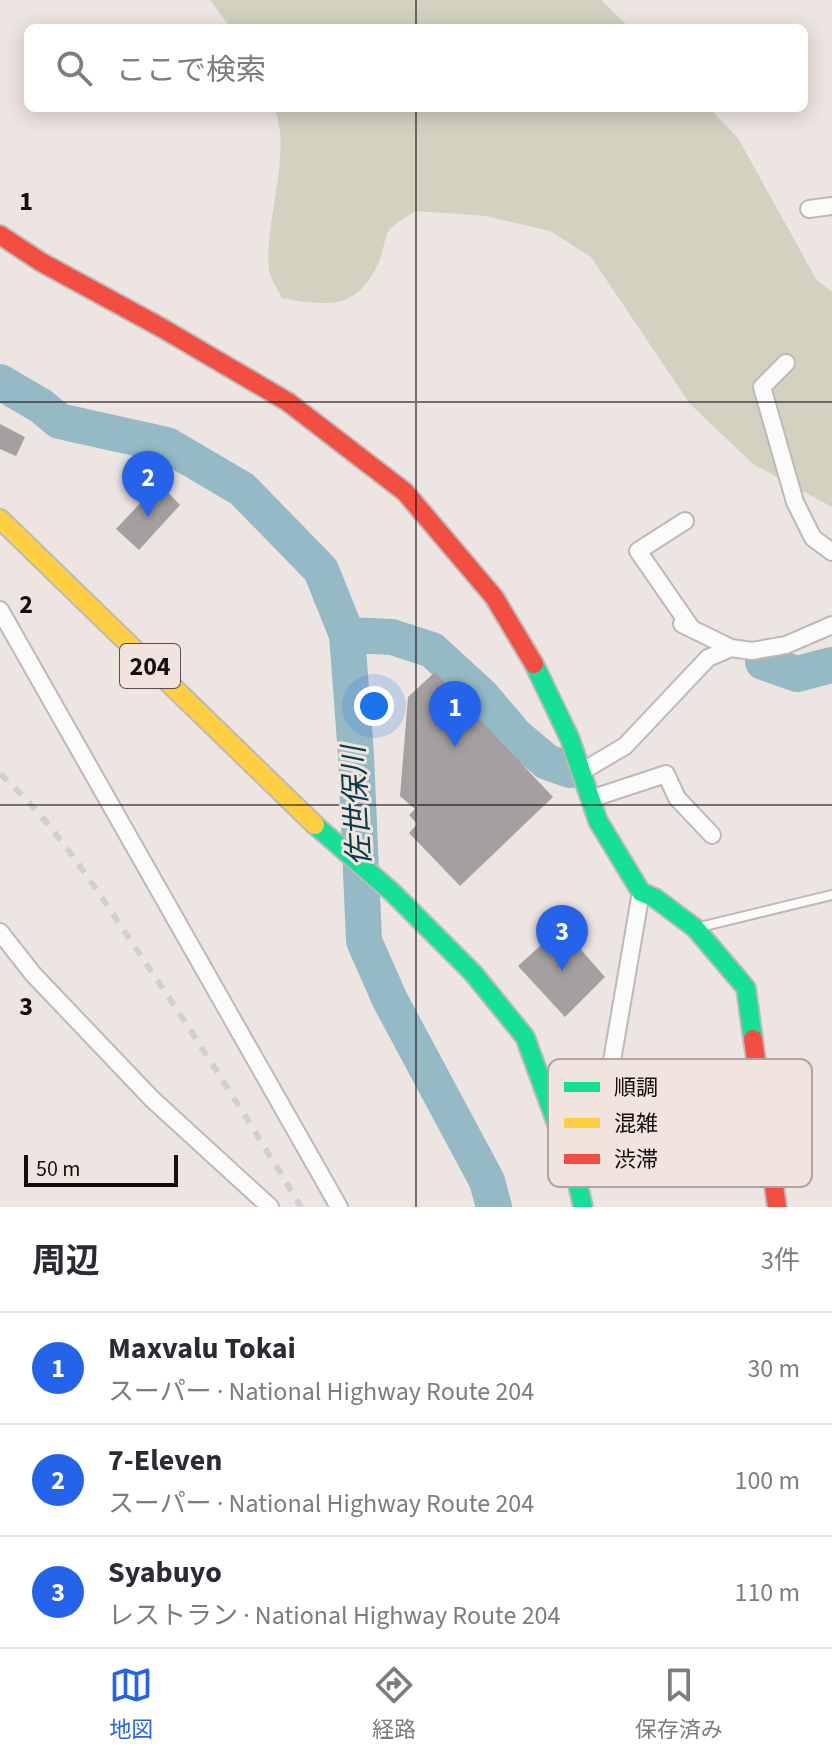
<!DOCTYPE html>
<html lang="ja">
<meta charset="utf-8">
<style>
:root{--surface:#fff;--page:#f2f2f3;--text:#2b2b33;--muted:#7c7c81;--line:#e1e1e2;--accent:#2563eb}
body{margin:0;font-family:"Source Sans 3","Noto Sans JP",sans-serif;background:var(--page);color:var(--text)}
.scale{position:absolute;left:24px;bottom:20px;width:154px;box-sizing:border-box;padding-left:8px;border:4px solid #140f0e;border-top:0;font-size:22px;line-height:28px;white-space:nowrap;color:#140f0e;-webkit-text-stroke:6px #f1e3de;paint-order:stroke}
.you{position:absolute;left:374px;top:706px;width:28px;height:28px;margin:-20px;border:6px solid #fff;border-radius:50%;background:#1a73e8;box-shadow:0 0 0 12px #1a73e833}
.badge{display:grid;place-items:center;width:52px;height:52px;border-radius:50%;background:var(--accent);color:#fff;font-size:26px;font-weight:700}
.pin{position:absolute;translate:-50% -66px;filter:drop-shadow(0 2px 4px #0008)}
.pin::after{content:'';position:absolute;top:42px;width:28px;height:24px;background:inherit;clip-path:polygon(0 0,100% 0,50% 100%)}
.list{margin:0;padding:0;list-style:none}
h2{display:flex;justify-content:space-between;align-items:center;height:104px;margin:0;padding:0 32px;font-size:34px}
h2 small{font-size:26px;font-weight:400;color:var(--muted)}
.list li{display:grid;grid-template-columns:52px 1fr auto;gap:24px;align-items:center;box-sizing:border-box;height:112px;padding:0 32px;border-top:2px solid var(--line)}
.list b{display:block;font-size:30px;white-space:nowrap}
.list p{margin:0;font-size:26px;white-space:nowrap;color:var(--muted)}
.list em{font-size:26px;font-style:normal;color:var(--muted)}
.icon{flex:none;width:44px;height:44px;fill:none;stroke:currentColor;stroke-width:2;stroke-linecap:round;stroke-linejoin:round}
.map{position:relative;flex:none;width:832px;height:1207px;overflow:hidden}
.search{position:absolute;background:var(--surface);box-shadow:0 4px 20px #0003;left:24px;right:24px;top:24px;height:88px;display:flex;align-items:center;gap:20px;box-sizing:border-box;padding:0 28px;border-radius:12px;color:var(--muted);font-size:30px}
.sheet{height:440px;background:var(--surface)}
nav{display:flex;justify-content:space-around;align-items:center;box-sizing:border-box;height:112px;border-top:2px solid var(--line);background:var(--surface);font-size:22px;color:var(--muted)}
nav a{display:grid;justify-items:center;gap:4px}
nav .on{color:var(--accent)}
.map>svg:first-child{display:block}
</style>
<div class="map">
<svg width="832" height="1207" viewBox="0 0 832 1207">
<rect width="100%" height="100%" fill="#ede5e2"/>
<!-- green -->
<path fill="#d3d2c1" d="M210 0H601L630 28H231Z
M274 108H709L738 138 816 279 832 292V507L753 464 690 404 591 257 550 231 485 216 416 211C408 216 397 222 390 229 384 236 384 250 380 259 359 310 330 307 282 298 278 289 270 279 269 270 264 222 293 151 274 108Z"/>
<!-- water -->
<path fill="#95bac5" d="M0 366 5 368 47 407 0 395Z"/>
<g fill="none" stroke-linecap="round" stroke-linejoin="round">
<!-- river -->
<path stroke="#95bac5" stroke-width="36" d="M0 382 41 406 59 421 167 445 242 489 321 570 347 635 356 755 364 941 390 1000 487 1181 494 1207
M347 635 392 637 432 650 482 696 515 735 547 762 570 770
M763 662 797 674 832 665"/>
</g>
<!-- building -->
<path fill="#a4a0a0" d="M0 424 25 437 16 456 0 449Z
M159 483 180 505 139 550 116 529Z
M435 672 553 797 460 886 409 833 417 824 409 815 415 809 400 796 408 697Z
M561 927 605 977 565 1017 518 966Z"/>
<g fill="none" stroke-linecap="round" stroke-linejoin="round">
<!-- lane casing -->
<g stroke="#beb8b6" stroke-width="12">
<path id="lane" d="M700 927 832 895"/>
</g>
<!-- street casing -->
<g stroke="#beb8b6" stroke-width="20">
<path id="street" d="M809 209 832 206
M786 363 762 387 795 502 813 538 832 552
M685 521 638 551 692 629
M0 610 339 1207
M682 624 731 648
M581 772 625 746 708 658 731 648 752 651 786 645 832 625
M590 799 666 774 677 798 712 835
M0 932 33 974 152 1099 270 1207
M576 1176 598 1142 641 892"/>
</g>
<!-- fast casing -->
<g stroke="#beb8b6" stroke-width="22">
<path id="fast" d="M534 664 570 739 598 821 641 892 655 898 695 928 746 988 753 1039
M315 825 392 892 473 973 525 1037 576 1176 583 1207"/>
</g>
<!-- slow casing -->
<g stroke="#beb8b6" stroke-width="22">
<path id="slow" d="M0 519 315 825"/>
</g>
<!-- jam casing -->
<g stroke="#beb8b6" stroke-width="22">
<path id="jam" d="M0 235 41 262 162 328 288 402 405 492 494 597 534 664
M753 1039 777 1207"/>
</g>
<!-- lane -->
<use href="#lane" stroke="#fcfbfb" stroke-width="8"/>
<!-- street -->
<use href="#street" stroke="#fcfbfb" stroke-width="16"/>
<!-- fast -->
<use href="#fast" stroke="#16e098" stroke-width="18"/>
<!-- slow -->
<use href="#slow" stroke="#ffcf43" stroke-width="18"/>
<!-- jam -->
<use href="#jam" stroke="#f24e42" stroke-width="18"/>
<!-- rail -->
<path stroke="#d2d0cf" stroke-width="6" stroke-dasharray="10 10" stroke-linecap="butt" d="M0 774C53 821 92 883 131 941 190 1028 247 1117 301 1207"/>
</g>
<!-- grid -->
<path fill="none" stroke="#140f0e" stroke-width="2" stroke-opacity="0.55" d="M416 0V28M416 108V1207M0 402H832M0 805H832"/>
<g text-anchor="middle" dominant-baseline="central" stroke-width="6" stroke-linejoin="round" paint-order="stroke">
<!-- shield labels -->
<rect fill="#f1e3de" stroke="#564f4c" stroke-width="2" x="120" y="644" width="60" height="44" rx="6"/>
<g font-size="26" font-weight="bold" fill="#140f0e">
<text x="150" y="666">204</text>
</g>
<!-- water labels -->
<g font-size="30" font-style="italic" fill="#083e4a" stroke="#f1e3de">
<text transform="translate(357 806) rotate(-93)">佐世保川</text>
</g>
</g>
<!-- legend -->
<rect x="548" y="1059" width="264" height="128" rx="12" fill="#f1e3de" stroke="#afa3a0" stroke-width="2"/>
<rect x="564" y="1082" width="36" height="10" fill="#16e098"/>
<rect x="564" y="1118" width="36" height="10" fill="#ffcf43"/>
<rect x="564" y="1154" width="36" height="10" fill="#f24e42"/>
<g font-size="22" fill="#140f0e">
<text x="614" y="1095">順調</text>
<text x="614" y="1131">混雑</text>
<text x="614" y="1167">渋滞</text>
</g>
<g font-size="26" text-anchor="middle" font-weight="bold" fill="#140f0e" stroke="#f1e3de" stroke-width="6" stroke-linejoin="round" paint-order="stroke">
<text x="26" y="210">1</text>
<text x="26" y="613">2</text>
<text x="26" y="1015">3</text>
</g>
</svg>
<div class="scale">50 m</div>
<div class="you"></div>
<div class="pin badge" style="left:455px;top:747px">1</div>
<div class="pin badge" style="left:148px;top:517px">2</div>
<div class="pin badge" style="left:562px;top:971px">3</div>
<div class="search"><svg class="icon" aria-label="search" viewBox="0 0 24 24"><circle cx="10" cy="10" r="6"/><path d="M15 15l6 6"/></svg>ここで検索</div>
</div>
<section class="sheet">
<h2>周辺<small>3件</small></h2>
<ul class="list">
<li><span class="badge">1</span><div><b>Maxvalu Tokai</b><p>スーパー · National Highway Route 204</p></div><em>30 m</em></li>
<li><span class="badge">2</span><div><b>7-Eleven</b><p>スーパー · National Highway Route 204</p></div><em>100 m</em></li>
<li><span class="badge">3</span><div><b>Syabuyo</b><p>レストラン · National Highway Route 204</p></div><em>110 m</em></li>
</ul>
</section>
<nav>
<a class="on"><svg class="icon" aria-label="map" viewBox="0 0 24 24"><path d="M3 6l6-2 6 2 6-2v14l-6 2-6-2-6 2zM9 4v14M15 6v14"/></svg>地図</a>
<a><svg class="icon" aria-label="directions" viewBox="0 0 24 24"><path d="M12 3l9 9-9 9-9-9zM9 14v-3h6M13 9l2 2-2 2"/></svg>経路</a>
<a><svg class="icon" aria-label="saved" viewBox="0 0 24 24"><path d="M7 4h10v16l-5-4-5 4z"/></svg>保存済み</a>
</nav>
